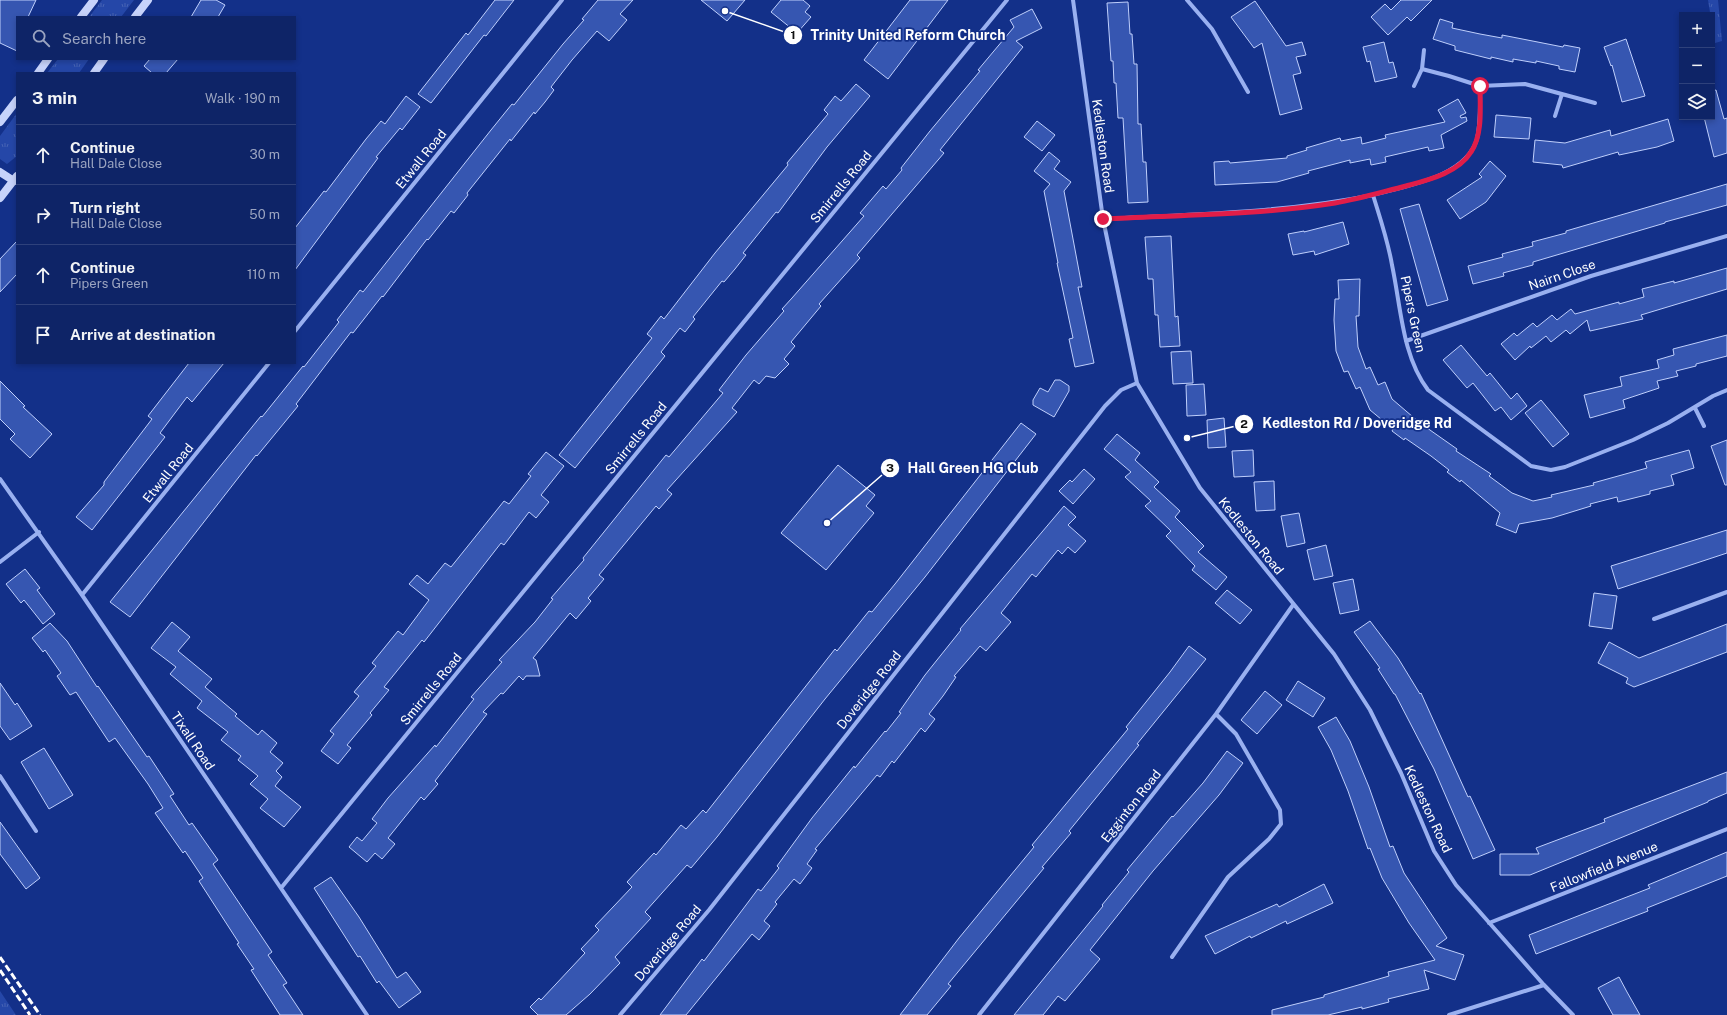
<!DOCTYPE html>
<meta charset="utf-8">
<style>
:root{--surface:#0e2467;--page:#172c6d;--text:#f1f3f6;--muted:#9ba4c0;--line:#2e417b}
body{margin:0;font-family:"Public Sans",sans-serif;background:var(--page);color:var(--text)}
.controls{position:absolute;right:12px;top:12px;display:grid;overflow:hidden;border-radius:0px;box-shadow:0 2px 6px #0003}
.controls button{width:36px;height:36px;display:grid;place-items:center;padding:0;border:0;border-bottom:1px solid var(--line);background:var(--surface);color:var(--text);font:20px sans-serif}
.stop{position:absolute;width:12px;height:12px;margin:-9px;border:3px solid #e11d48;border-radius:50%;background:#fff}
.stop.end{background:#e11d48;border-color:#fff;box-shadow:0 1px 4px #0008}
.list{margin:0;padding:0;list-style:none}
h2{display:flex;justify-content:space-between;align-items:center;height:52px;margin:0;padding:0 16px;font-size:17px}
h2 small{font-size:13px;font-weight:400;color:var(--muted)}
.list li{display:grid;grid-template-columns:26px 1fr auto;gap:12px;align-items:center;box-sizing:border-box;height:60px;padding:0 16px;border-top:1px solid var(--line)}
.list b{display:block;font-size:15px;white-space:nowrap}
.list p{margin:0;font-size:13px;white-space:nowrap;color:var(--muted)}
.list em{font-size:13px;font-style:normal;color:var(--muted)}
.icon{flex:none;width:22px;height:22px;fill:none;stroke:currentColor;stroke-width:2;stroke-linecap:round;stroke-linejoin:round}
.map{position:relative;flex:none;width:1727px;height:1015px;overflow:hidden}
.search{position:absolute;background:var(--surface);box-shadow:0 2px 6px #0003;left:16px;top:16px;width:280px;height:44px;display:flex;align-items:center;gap:10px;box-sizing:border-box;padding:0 14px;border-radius:0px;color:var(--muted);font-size:15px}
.panel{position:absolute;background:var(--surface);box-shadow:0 2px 6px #0003;left:16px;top:72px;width:280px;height:292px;border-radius:0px}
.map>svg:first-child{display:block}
</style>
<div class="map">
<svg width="1727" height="1015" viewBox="0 0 1727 1015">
<defs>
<pattern id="grass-tufts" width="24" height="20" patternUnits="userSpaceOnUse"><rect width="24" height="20" fill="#2547a8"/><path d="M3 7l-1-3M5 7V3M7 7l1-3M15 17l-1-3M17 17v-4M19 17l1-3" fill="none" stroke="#4663b5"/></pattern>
</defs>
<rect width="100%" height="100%" fill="#133089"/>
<!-- grass -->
<path fill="url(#grass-tufts)" d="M102 0H134L121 17H89Z
M1708 0H1718L1722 41 1715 43Z
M58 59H89L79 73H47Z
M17 113V156L7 164 0 159V136Z
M0 991 16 1015H0Z"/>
<!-- building -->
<path fill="#3656b1" stroke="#bfcffc" d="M0 0H36L28 17H17V51L0 43Z
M201 0H216L225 5 218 17H191Z
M495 0H514L486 36 484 35 431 103 418 94 466 33 468 35Z
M598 0H633L620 14 627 20 609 41 597 31 572 60 551 87 554 90 545 102 535 114 534 112 511 141 510 139 467 193 468 195 454 213 451 211 428 240 427 239 383 297 382 296 353 333 351 332 296 404 298 406 257 456 256 455 130 617 110 602 261 416 262 417 303 366 304 367 339 322 337 320 360 290 363 292 491 130 512 104 514 105 563 44 584 20 582 19Z
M701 0H745L727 21Z
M781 0H803L810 6 805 12 811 17 797 33 771 12Z
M910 0H948L888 79 864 60Z
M1401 0H1432L1411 21 1407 17 1388 35 1371 17 1385 4 1391 10Z
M1255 1 1286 46 1302 42 1306 55 1296 57 1301 73 1293 75 1302 109 1280 115 1262 43 1254 48 1231 17Z
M1128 2 1130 34H1132L1134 64H1137L1138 124H1141L1143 162H1146L1148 202 1128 203 1123 118H1118L1116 83H1114L1113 61H1111L1107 3Z
M1032 9 1042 28 1016 41 1023 47 940 150 944 153 857 255 860 258 819 304 821 306 791 342 795 346 784 359 789 364 775 378 766 376 759 384 754 380 732 408 737 412 667 490 672 494 659 509 656 506 599 575 604 579 588 598 591 601 576 619 570 613 533 658 536 660 540 676H526L523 680 519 676 503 694 501 693 483 712 487 714 435 781 438 784 424 800 421 797 388 838 395 844 382 859 375 853 367 862 349 847 357 837 362 841 377 823 372 819 388 798 435 745 436 747 474 699 471 697 502 662 499 660 535 622 553 599 551 598 584 560 583 558 666 455 669 457 723 393 719 390 746 355 784 311 782 309 792 298 864 216 860 213 883 186 886 189 902 170 901 168 930 131 980 71 978 70 1014 27 1010 20Z
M1440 19 1453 23 1452 28 1480 34 1502 38V35L1563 47 1564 45 1580 48 1575 72 1559 69V66L1536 61V63L1513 59V62L1491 57V59L1455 50V46L1433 39Z
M1626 39 1645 96 1622 102 1612 65 1611 66 1604 47Z
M1384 42 1389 63 1393 62 1397 77 1375 82 1370 61 1367 62 1363 47Z
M150 59H178L166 73H152L144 66Z
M856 84 870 96 827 147 778 213 776 212 743 253 746 255 735 269 724 282 722 281 693 317 695 319 685 332 680 328 661 352 665 356 575 468 559 455 652 338 647 334 661 316 664 319 715 253 788 165 787 163 828 114 824 110 835 96 841 101Z
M1716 90 1724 119 1727 118V153L1714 157 1704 117H1712V91Z
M406 96 420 107 402 130 400 128 376 157 378 158 295 270V228L324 191 326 192 366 139 381 121 385 124Z
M1458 99 1466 113 1460 116 1461 118 1466 117 1467 121 1441 135 1444 148 1429 151 1428 147 1385 157 1386 162 1371 165 1370 159 1350 163V160L1308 171 1309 173 1277 182 1215 185 1214 162 1229 161 1230 163 1287 158V156L1307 150 1306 148 1340 138 1341 141 1361 137 1362 144 1386 138 1385 135 1445 122 1438 110Z
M1496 115 1531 118 1529 139 1494 137Z
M1668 119 1674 141 1657 147 1619 155 1618 152 1563 168 1562 165 1533 162 1535 140 1565 143 1610 130 1611 136Z
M1037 121 1055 135 1042 151 1024 137Z
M1049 152 1060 161 1054 169 1071 182 1064 191 1082 287H1078L1094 363 1075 367 1069 339 1073 338 1057 263H1058L1044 191 1050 184 1034 171Z
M1490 161 1506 176 1486 202 1460 219 1447 200 1482 177 1479 174Z
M1727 184V205L1665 222V223L1533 262V265L1503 273 1504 276 1473 284 1468 266 1503 257 1502 254 1533 246 1532 242 1566 233V231Z
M1419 204 1448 300 1427 306 1400 209Z
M1343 222 1349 244 1315 255 1314 251 1293 255 1288 234 1304 231V232Z
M1171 236 1175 317 1178 316 1180 346 1160 347 1158 315H1155L1153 279H1148L1145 237Z
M17 241V274L0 292V259Z
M1727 268V289L1641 315 1643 319 1590 331 1587 320 1570 334 1566 330 1551 342 1546 336 1531 348 1530 346 1515 360 1501 344 1514 333 1517 336 1533 323 1537 327 1552 315 1557 320 1571 309 1575 314 1619 302V304L1644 297 1642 289 1674 281V283Z
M1360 279 1359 316H1356L1358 347 1366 369 1370 367 1378 385 1385 382 1392 399 1420 423 1457 449 1456 451 1491 474 1489 476 1512 493 1533 501 1552 497 1551 495 1594 485 1593 483 1647 468 1645 462 1689 450 1694 468 1671 475 1674 485 1650 491V494L1618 502 1617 497 1590 504 1591 506 1552 518 1519 524 1516 533 1496 525 1500 513 1461 480 1460 482 1447 472 1449 470 1431 456 1405 438 1404 440 1392 431 1393 429 1370 410 1360 387 1356 389 1348 371 1344 372 1336 351 1334 320 1335 299H1339L1338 280Z
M1727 335V356L1696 364V366L1676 371 1678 376 1657 381 1659 388 1623 400 1625 408 1590 418 1584 395 1622 386 1620 377 1659 368 1657 360 1674 355 1673 349Z
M1461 345 1487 376 1490 373 1511 399 1517 393 1527 406 1511 420 1501 407 1495 411 1473 383 1467 388 1443 360Z
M1191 351 1193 383 1173 384 1171 352Z
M189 363H224L192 402 187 397 160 433 165 437 92 530 76 517 104 485V482L152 419 148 416Z
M1055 380H1060L1069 386V391L1054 417 1033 405V400L1040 388 1048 392Z
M0 381 25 406 23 407 52 434 30 458 10 439 15 434 0 419Z
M1204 384 1206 415 1187 416 1186 385Z
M1541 400 1569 434 1553 447 1525 413Z
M1224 418 1226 447 1208 448 1207 420Z
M1021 423 1036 434 925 577 825 699 717 837 691 868 687 865 645 912 651 918 615 957 620 963 590 994 566 1015H538L530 1007 539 998 541 1000 585 953 581 949 599 930 595 926 632 887 627 882 654 853 656 855 681 825 686 829 703 810 706 813 835 649 837 651 869 611 872 612 895 584Z
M1117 434 1140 453 1135 460 1159 482 1154 487 1180 511 1175 517 1204 546 1198 552 1227 577 1216 590 1192 570 1195 566 1166 536 1171 531 1145 506 1151 501 1125 477 1131 472 1104 449Z
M1727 440V485H1725L1711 446Z
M1253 450 1254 476 1234 477 1232 451Z
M546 452 564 466 541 495 549 502 536 518 529 512 504 545 501 543 424 642 422 640 384 687 389 690 370 713 372 715 347 745 351 748 338 764 321 751 334 734 330 731 359 696 354 692 376 666 372 663 398 631 403 635 429 600 409 584 417 575 428 584 445 563 451 567 504 501 509 504 531 476 528 474Z
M838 465 875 495 866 506 874 513 826 570 781 533Z
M1084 469 1095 479 1073 504 1059 491 1070 480 1072 482Z
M1274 481 1275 510 1256 511 1254 482Z
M1064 506 1076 517 1068 525 1086 541 1075 553 1068 547 1062 554 1058 550 1036 577 1032 574 1001 613 1011 622 986 651 980 646 954 676 956 677 943 696 929 714 935 719 925 732 921 728 894 763 892 761 880 777 877 775 815 849 817 850 807 864 812 868 800 884 794 879 775 902 777 904 764 921 770 926 759 940 752 934 686 1015H660L702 959 704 961 758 889 761 891 779 868 777 866 812 818 854 766 855 768 885 731 886 732 901 713 899 712 925 675 961 630 960 629Z
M1299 513 1305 543 1287 547 1281 516Z
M1727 530V553L1618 589 1611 566Z
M1326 545 1333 576 1314 580 1307 550Z
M25 569 40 588 37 590 55 614 43 624 24 600 21 603 6 584Z
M1353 579 1359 610 1340 614 1333 583Z
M1227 590 1252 610 1240 624 1215 603Z
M1594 593 1617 596 1612 629 1589 626Z
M1370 621 1398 658 1420 694 1421 693 1468 797 1470 796 1495 850 1473 859 1434 769 1395 694H1394L1378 669 1380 668 1354 632Z
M172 622 190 637 178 651 212 679 205 687 237 714 235 716 258 735 262 730 277 743 270 752 283 763 276 771 282 777 275 786 301 807 284 827 260 808 268 799 250 784 258 776 238 760 241 756 221 740 228 732 197 708 202 701 170 674 176 667 151 648Z
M50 623 67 641 97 687 98 686 147 757 149 756 174 794 170 796 189 825 192 823 218 860 213 864 272 952 268 955 287 983 283 985 303 1015H280L251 970 254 969 237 944 239 943 199 881 203 878 185 851 183 853 155 813 163 808 148 784 115 738 109 742 76 692 70 695 57 676 61 673 45 650 43 652 32 638Z
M1727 624V652L1634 687 1626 683 1628 678 1598 663 1609 642 1639 658Z
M1189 646 1206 659 1137 744 1139 745 1069 831 1071 833 1042 867 1044 868 948 984 951 986 927 1015H900L959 938 1034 847 1032 845 1128 729 1126 727 1170 672Z
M1298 681 1325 698 1313 717 1286 700Z
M0 683 15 705 17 703 32 726 10 740 0 726Z
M1265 691 1282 705 1257 734 1241 720Z
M1336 717 1350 741 1369 787 1390 847 1393 846 1404 873 1447 938 1436 946 1464 955 1455 980 1424 970 1429 989 1388 999 1389 1002 1362 1009V1007L1328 1015H1272V1010L1324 997V995L1389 976 1388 972 1435 960 1409 923 1382 878 1370 848 1368 849 1348 791 1331 750 1318 727Z
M44 748 73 795 49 809 21 762Z
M1227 751 1243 763 1219 795 1153 871 1090 950 1100 959 1065 1001 1058 996 1043 1015H1014L1103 906 1102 905 1129 872 1127 870 1172 816 1173 817 1203 783Z
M1727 772V793L1708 801V802L1530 875H1500V854H1539L1536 848 1605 822 1604 819Z
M0 822 40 878 26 889 0 854Z
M1727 852V876L1647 908 1648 911 1536 954 1529 935 1650 888 1648 885Z
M331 877 359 917 397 978 406 972 421 992 399 1008 379 981 377 983 360 956 358 957 314 888Z
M1324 884 1333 903 1287 924 1286 921 1251 938 1250 936 1215 954 1205 936 1277 904 1279 907Z
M1619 977 1627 992 1640 1015H1613L1598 988Z"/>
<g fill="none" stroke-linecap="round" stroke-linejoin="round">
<!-- street -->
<path stroke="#99b0f0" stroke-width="4" d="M1073 0 1103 219 1137 383 1200 488 1334 654 1370 710 1401 773 1434 851 1456 885 1544 985 1573 1015
M1187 0 1212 29 1248 92
M1414 86 1422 69 1424 50
M1480 86 1525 84 1595 103
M1555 116 1562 94
M1373 195C1406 186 1466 177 1477 139 1481 122 1480 104 1480 86L1449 76 1422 69
M1103 219C1193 214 1284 213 1373 195 1380 218 1388 241 1392 265 1401 307 1402 356 1428 390L1531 466 1551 470 1565 467 1633 440 1668 423 1713 396 1727 390
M295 331 562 0
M1406 341 1591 276 1727 236
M1695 408 1704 426
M0 479 82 595 367 1015
M0 562 39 532
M82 595 269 363
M1654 619 1727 592
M0 776 36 831
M281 888 1007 0
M1489 923 1727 829
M1172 957 1228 877 1269 839 1281 824 1280 810 1236 734 1216 714
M620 1015 709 910 1105 406 1121 390 1137 383
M979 1015 1216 714 1293 605
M1449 1015 1544 985"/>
<!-- secondary -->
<path stroke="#c7d3fb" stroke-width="8" d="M81 17 94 0
M135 17 148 0
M38 73 48 59
M94 73 104 59
M0 122 17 100
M0 172 14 181
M0 198 17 176"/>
<!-- rail -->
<path stroke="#fff" stroke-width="3" stroke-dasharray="7 3" stroke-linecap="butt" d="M0 957 40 1015
M0 970 30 1015"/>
</g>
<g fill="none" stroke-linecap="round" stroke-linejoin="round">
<!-- route -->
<path stroke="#e11d48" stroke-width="5" d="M1103 219C1180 215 1259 215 1335 203 1359 199 1382 192 1406 186 1428 180 1458 173 1471 152 1483 134 1480 107 1480 86"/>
</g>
<g text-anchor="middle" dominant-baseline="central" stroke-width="3.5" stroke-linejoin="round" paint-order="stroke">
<!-- street labels -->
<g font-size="13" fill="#fff" stroke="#133089">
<text transform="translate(1103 146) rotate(82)">Kedleston Road</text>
<text transform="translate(421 159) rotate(-51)">Etwall Road</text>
<text transform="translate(841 187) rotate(-51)">Smirrells Road</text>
<text transform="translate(1562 275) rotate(-19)">Nairn Close</text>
<text transform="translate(1413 314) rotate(78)">Pipers Green</text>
<text transform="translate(636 438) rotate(-51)">Smirrells Road</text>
<text transform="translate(168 473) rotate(-51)">Etwall Road</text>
<text transform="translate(1251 536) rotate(51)">Kedleston Road</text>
<text transform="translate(431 689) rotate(-51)">Smirrells Road</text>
<text transform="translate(869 690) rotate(-52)">Doveridge Road</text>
<text transform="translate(193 741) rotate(56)">Tixall Road</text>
<text transform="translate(1131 806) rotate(-52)">Egginton Road</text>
<text transform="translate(1428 809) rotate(65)">Kedleston Road</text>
<text transform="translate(1604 867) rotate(-22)">Fallowfield Avenue</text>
<text transform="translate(668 943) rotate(-50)">Doveridge Road</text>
</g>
</g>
<!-- callouts -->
<path fill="none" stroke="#fff" stroke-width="1.5" d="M725 11L793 35M1187 438L1244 424M827 523L890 468"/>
<g fill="#fff" stroke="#133089" stroke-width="1.5">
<circle cx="725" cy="11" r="4"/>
<circle cx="1187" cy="438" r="4"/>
<circle cx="827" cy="523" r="4"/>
<circle cx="793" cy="35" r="10"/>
<circle cx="1244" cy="424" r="10"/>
<circle cx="890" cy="468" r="10"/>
</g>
<g font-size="12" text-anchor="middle" font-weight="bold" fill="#111">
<text x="793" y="39">1</text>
<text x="1244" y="428">2</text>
<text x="890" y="472">3</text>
</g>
<g font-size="14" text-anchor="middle" font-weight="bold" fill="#fff" stroke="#133089" stroke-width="3.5" stroke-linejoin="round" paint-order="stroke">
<text x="908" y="40">Trinity United Reform Church</text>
<text x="1357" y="428">Kedleston Rd / Doveridge Rd</text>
<text x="973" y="473">Hall Green HG Club</text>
</g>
</svg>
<div class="controls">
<button>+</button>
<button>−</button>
<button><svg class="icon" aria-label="layers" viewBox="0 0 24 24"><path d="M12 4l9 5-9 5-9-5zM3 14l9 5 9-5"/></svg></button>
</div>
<div class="stop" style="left:1480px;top:86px"></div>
<div class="stop end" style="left:1103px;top:219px"></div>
<div class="search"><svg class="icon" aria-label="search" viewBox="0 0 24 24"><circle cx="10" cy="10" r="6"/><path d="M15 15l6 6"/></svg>Search here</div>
<section class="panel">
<h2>3 min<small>Walk · 190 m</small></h2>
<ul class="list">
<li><svg class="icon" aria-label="ahead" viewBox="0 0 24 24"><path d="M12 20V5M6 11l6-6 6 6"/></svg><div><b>Continue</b><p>Hall Dale Close</p></div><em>30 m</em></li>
<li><svg class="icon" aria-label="right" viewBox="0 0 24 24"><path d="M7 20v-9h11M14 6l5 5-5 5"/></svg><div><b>Turn right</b><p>Hall Dale Close</p></div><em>50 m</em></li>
<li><svg class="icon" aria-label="ahead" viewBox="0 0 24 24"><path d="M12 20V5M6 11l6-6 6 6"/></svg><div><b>Continue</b><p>Pipers Green</p></div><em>110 m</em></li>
<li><svg class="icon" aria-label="arrive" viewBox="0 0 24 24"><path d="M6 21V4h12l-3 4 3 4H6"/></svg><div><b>Arrive at destination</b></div></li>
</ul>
</section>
</div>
